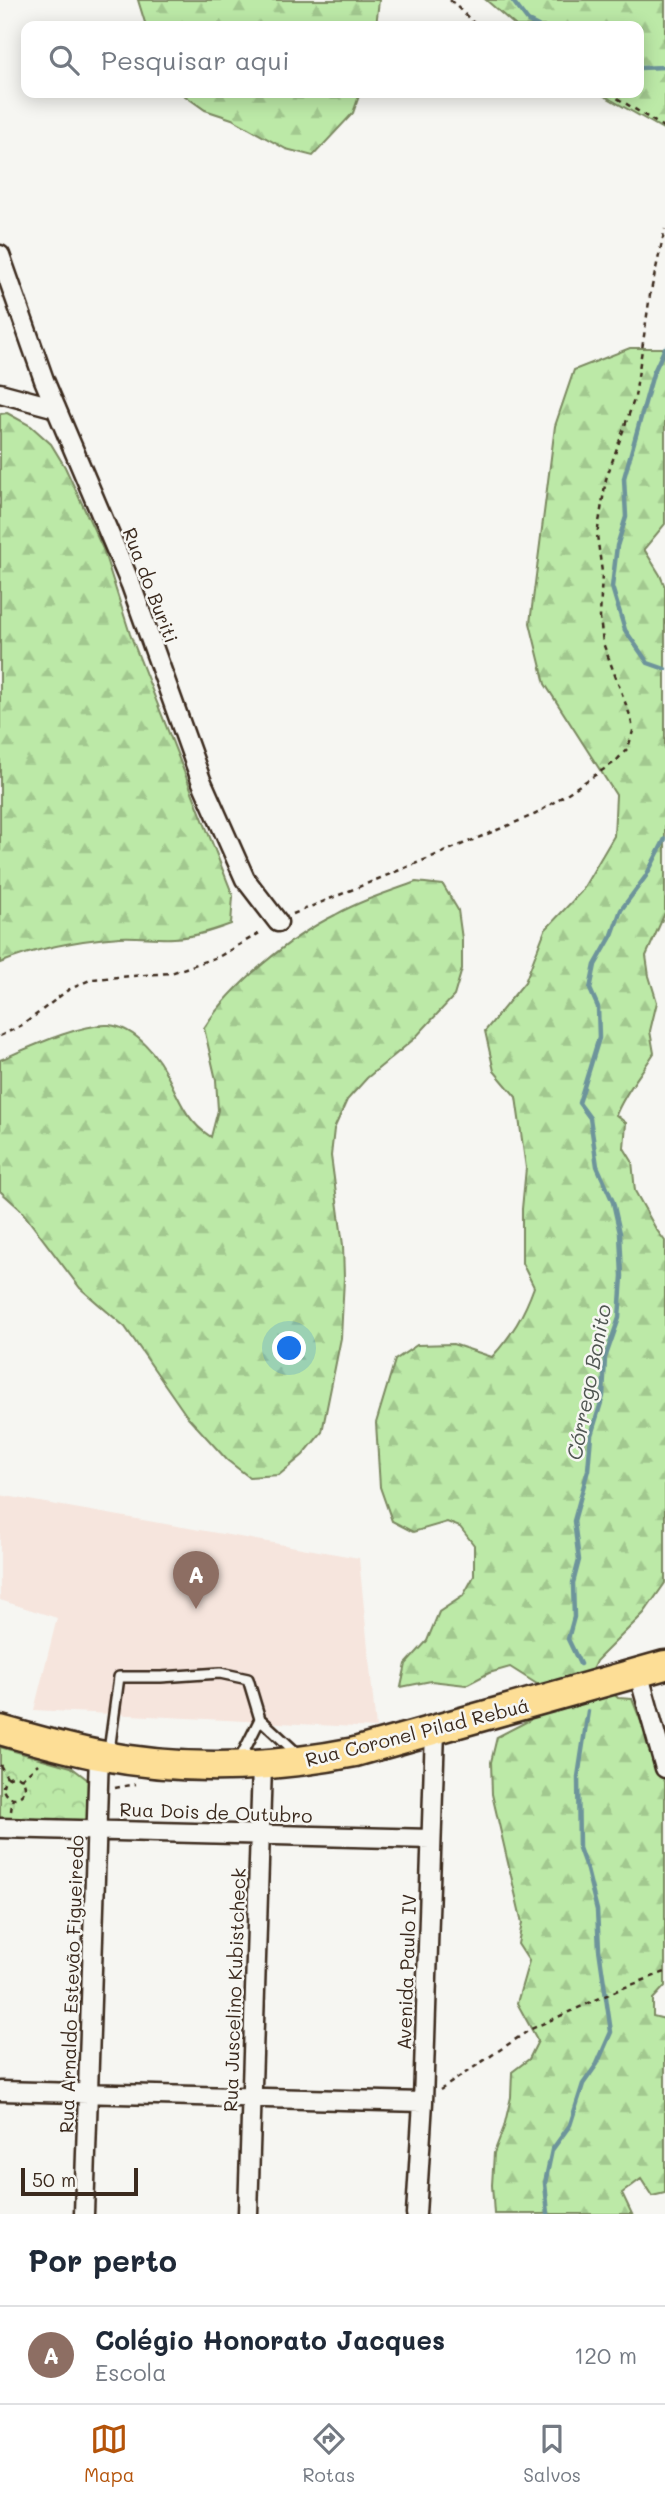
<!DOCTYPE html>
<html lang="pt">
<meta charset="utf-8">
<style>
:root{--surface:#fff;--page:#f6f6f7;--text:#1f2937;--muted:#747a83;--line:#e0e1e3;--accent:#b45309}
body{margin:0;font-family:Mali,sans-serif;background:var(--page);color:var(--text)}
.scale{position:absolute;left:21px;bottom:18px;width:117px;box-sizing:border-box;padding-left:7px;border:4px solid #3b2a1e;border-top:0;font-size:19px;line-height:24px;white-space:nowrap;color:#3b2a1e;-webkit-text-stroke:5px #f6f6f2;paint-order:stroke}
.you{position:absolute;left:290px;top:1349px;width:24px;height:24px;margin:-18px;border:5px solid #fff;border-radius:50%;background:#1a73e8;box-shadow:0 0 0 10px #1a73e833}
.badge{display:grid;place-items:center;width:46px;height:46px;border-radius:50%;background:var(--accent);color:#fff;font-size:23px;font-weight:700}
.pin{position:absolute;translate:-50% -58px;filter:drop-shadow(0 2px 4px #0008)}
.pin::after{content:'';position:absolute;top:37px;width:24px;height:21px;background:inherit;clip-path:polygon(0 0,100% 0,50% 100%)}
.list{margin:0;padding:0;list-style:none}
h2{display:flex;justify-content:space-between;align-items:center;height:91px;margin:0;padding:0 28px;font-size:30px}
h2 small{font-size:23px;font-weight:400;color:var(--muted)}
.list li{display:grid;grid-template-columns:46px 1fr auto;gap:21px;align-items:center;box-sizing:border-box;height:98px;padding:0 28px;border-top:2px solid var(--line)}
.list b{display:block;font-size:26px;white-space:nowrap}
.list p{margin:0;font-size:23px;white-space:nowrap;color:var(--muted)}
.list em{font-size:23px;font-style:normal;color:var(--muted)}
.icon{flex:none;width:38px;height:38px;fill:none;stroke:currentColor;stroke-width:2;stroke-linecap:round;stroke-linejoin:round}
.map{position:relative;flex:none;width:665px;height:2214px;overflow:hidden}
.search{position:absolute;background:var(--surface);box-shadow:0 4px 18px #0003;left:21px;right:21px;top:21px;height:77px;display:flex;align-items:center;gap:18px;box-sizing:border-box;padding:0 24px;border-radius:14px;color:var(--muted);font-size:26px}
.sheet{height:189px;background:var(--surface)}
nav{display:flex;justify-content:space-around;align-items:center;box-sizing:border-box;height:98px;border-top:2px solid var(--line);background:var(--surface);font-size:19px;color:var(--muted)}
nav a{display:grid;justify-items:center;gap:4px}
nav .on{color:var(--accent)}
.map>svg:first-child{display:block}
</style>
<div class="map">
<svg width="665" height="2214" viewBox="0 0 665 2214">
<defs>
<pattern id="forest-firs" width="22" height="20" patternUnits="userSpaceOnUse" patternTransform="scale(1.75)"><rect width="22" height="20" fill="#bce9a7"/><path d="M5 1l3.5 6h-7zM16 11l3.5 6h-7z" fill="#a2c88f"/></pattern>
<pattern id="park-crowns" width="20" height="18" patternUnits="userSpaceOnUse" patternTransform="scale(1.75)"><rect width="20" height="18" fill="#bce9a7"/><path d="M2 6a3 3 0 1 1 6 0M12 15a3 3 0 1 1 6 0" fill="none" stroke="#a2c88f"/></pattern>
</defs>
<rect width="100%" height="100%" fill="#f6f6f2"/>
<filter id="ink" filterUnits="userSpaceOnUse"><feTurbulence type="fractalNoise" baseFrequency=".0143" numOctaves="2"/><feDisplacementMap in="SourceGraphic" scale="14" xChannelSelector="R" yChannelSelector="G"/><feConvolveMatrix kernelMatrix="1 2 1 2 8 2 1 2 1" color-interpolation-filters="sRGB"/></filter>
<g filter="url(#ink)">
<!-- built -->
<path fill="#f6e5dd" d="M0 1495 359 1558 376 1728 34 1710 57 1618 0 1600Z"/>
<!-- forest -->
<path fill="url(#forest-firs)" stroke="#7c8a62" stroke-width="2" d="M138 0H379L376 26H146Z
M486 0H665V130L599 93H639V26H516Z
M181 93H360L353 113 313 156 286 149 232 119 205 110Z
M630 348H665V524L644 549 660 575 665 587V913L646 956 649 976 657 1002 650 1031 654 1053C641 1074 625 1092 616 1115L626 1123 624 1148 632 1161 635 1191 656 1229 665 1241V1583L644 1613 596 1661 586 1683 548 1691 510 1667 489 1673 466 1685 431 1681 401 1687 406 1664 427 1641 439 1612 463 1596 474 1576V1545L460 1527 447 1522 413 1532 392 1521 380 1487 376 1423 395 1360 417 1345 453 1344 492 1357C512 1335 524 1315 534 1287L522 1263V1209L526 1168 516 1097 494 1071 485 1031 525 982 545 930 581 892 614 836 616 795 545 684 530 623 555 426 574 370Z
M7 413 31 426 51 444 65 467 103 549 130 634 233 896 231 924C212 931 194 937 174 938 156 939 138 936 120 937 80 940 37 948 0 963V414Z
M416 882 443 885 458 910 462 939V969L454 996 414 1039 367 1078 347 1100 334 1129 331 1156 343 1245 344 1278 341 1338 322 1432 303 1455 279 1475 249 1477 227 1460 186 1415 125 1327 80 1288 20 1209 0 1191V1060C26 1049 81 1023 109 1025 137 1028 159 1057 170 1081 181 1104 189 1123 211 1137L218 1110 216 1080 204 1028C231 986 290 937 335 915 360 901 388 892 416 882Z
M606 1687 618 1698 632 1699 665 1782V1986L653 1999V2016L665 2019V2193L652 2196 641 2179 622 2193 632 2214H494L492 2185 494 2153 504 2127 511 2097 512 2072 529 2059 538 2041 517 2003 529 1961 518 1944 522 1923 492 1794 491 1762 497 1737 530 1720 535 1704Z"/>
<!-- park -->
<path fill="url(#park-crowns)" stroke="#7c8a62" stroke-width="2" d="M0 1747 71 1767 88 1780 87 1824 0 1821Z"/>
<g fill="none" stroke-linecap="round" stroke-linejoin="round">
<!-- stream -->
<path stroke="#6d949b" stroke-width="4.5" d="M512 0 528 21 538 26
M639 68 665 67
M665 348 653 374 624 478 626 517 617 546 612 587 625 630 648 663 665 669
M580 1664 568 1639 574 1617 573 1583 579 1560 574 1521 588 1470 591 1435 603 1396 605 1358 619 1318 622 1276 620 1233 613 1202 597 1166 590 1118 579 1103 599 1038 598 1007 590 989 595 965 612 935 621 910 646 876 665 839
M548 2214 545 2183 552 2150 570 2125 583 2084 597 2064 611 2032 599 1949 597 1910 587 1870 579 1848 578 1777 588 1711"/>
<!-- lane casing -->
<g stroke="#3b2a1e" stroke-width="14">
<path id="lane" d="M109 1751 119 1677H161L220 1673 248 1679 260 1719 300 1756
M239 1761 260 1719"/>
</g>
<!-- street casing -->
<g stroke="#3b2a1e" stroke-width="23">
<path id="street" d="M0 255 44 380 131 585 201 780 245 879 278 922
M0 393 56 408
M638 1672 665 1768
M0 1828 431 1839
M0 2091 423 2102
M84 2214 99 1755
M248 2214 262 1766
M416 2214 423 2102 435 1730"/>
</g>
<!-- primary casing -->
<g stroke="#3b2a1e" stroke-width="33">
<path id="primary" d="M0 1730C33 1739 66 1749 99 1755 186 1772 269 1769 355 1752L665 1665"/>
</g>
<!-- path -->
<path stroke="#3b2a1e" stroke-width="2.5" stroke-dasharray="5 5" stroke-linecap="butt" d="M450 0 477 26
M609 93 665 128
M293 914 536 814 615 762 628 748 633 731 631 718 603 643 600 618 602 572 597 535 606 479 635 397 650 295 665 229
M0 1036 24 1024 68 990 92 979 171 973 220 956 263 931
M0 1765 7 1777
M3 1787a11 11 0 1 1 22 0a11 11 0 1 1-22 0Z
M21 1779 38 1764
M115 1788 136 1784
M11 1811 13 1797
M440 2090 531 2029 618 1990 665 1972"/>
<!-- lane -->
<use href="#lane" stroke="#f6f6f2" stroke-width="9"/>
<!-- street -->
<use href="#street" stroke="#f6f6f2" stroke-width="18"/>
<!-- primary -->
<use href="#primary" stroke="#fdde96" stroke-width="28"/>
</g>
</g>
<g text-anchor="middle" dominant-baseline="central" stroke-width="5" stroke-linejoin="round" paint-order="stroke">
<!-- street labels -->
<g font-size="19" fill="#3b2a1e" stroke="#f6f6f2">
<text transform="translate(151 585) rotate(69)">Rua do Buriti</text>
<text transform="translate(417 1732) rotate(-14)">Rua Coronel Pilad Rebuá</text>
<text transform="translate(216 1812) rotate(2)">Rua Dois de Outubro</text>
<text transform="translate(406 1972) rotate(-88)">Avenida Paulo IV</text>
<text transform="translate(71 1984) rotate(-88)">Rua Arnaldo Estevão Figueiredo</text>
<text transform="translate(234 1990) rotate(-88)">Rua Juscelino Kubistcheck</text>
</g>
<!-- water labels -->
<g font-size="21" font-style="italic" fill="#505652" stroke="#f6f6f2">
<text transform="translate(588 1382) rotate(-79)">Córrego Bonito</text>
</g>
</g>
</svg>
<div class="scale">50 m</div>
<div class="you"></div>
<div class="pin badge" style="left:196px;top:1609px;background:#8d6e63">A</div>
<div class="search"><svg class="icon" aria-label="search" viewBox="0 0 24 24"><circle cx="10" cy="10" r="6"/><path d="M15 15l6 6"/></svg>Pesquisar aqui</div>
</div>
<section class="sheet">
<h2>Por perto<small></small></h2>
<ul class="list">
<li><span class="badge" style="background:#8d6e63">A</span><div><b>Colégio Honorato Jacques</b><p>Escola</p></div><em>120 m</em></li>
</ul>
</section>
<nav>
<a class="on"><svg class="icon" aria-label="map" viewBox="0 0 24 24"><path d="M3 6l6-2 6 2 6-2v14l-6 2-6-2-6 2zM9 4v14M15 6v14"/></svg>Mapa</a>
<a><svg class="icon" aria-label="directions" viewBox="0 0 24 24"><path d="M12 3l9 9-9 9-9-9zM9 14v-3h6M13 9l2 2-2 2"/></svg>Rotas</a>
<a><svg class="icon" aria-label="saved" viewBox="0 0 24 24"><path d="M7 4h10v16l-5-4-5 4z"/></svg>Salvos</a>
</nav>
